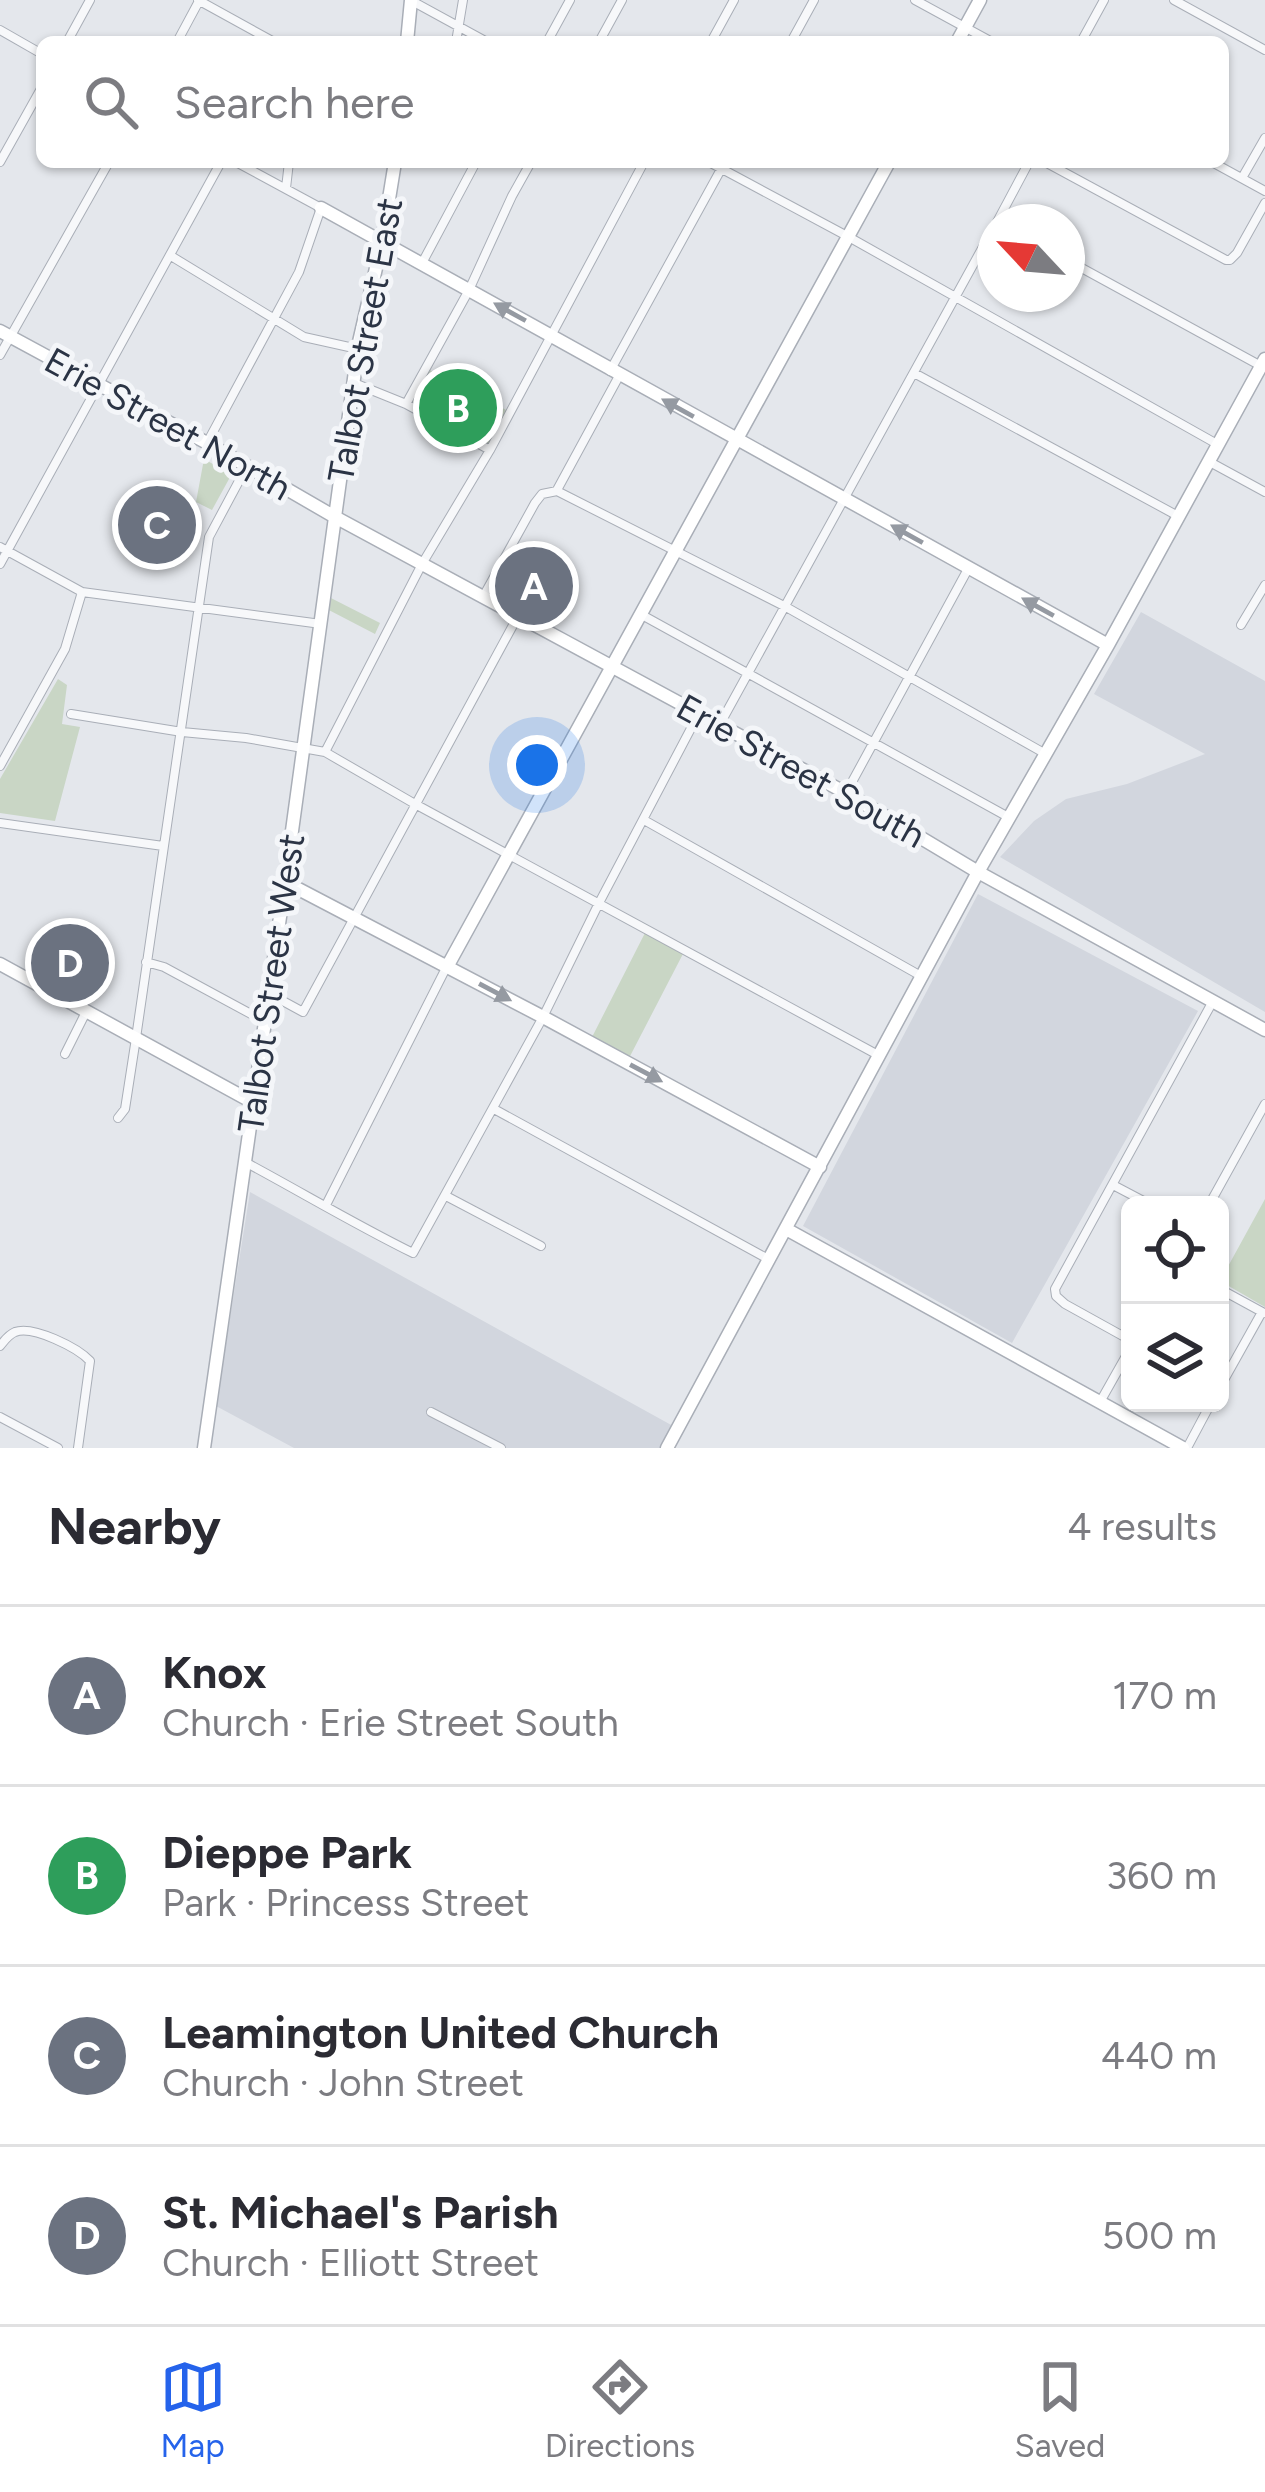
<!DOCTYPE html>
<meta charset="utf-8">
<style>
:root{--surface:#fff;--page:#f2f2f3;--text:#2b2b33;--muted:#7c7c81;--line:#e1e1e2;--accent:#2563eb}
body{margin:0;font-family:Figtree,sans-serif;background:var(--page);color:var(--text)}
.controls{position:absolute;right:36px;bottom:36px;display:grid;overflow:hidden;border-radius:18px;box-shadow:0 3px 9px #0004}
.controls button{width:108px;height:108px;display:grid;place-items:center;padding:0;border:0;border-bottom:3px solid var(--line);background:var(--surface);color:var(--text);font:60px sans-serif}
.compass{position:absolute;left:977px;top:204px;width:108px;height:108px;border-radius:50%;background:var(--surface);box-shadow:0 3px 9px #0004;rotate:296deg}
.you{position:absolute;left:537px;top:765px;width:42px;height:42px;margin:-30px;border:9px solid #fff;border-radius:50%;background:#1a73e8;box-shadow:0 0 0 18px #1a73e833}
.badge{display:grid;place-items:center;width:78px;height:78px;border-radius:50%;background:var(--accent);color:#fff;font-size:39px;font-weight:700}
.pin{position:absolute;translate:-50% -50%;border:6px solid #fff;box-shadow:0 3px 12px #0006}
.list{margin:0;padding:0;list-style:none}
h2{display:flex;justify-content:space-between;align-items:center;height:156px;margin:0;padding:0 48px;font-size:51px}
h2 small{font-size:39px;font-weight:400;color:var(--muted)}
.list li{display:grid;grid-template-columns:78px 1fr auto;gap:36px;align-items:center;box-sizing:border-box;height:180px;padding:0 48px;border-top:3px solid var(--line)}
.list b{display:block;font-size:45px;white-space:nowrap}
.list p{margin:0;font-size:39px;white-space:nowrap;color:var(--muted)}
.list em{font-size:39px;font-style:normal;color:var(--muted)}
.icon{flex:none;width:66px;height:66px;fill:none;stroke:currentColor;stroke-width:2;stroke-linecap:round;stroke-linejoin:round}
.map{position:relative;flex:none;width:1265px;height:1448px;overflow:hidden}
.search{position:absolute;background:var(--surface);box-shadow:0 3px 9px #0004;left:36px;right:36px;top:36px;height:132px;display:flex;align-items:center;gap:30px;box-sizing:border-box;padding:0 42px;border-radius:18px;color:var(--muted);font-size:45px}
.sheet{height:876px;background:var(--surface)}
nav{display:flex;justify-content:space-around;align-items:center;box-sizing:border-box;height:168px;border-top:3px solid var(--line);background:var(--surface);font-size:33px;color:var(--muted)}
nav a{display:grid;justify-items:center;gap:6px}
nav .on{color:var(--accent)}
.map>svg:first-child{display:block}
</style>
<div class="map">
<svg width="1265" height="1448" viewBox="0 0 1265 1448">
<rect width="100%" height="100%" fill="#e4e7ec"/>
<!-- built -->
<path fill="#d2d6de" d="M1141 612 1265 681V1012L1000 857 1034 821 1066 799 1127 784 1205 754 1094 694Z
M978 894 1198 1011 1012 1343 803 1226Z
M250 1192 673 1426 660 1448H294L216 1406Z"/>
<!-- green -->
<path fill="#c9d6c5" d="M426 368 510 412 490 450 406 404Z
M204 459 227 472 229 479 212 510 196 502Z
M325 595 380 623 375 634 323 607Z
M58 679 67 685 62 724 80 727 55 821 0 813V779Z
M647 929 685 950 627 1062 589 1043Z
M1265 1199V1307L1220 1281Z"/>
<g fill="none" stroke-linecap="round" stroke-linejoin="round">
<!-- street casing -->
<g stroke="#a9aeb7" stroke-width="10">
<path id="street" d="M198 0 274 42
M915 0 992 42
M1174 0 1265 50
M412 1 487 42
M0 30 42 54
M67 42 90 0
M177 42 199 1
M456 42 463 0
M547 42 570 0
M599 42 622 0
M711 42 734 0
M791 42 814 0
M1081 42 1104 0
M0 162 42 87
M709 162 847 236 1217 444
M1045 162 1226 260H1230L1237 253 1265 203
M1212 162 1265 191
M1242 178 1265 138
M286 188 289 162
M997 222 1029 162
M171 256 304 337 358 349
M1067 260 1261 366
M421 265 476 162
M0 355 109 162
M610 371 725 162
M914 373 1178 516
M354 383 406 404 490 450
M406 404 469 290 512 196 531 162
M207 443 299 272 321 208 236 162
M1208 461 1265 492
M557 490 619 376
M0 547 82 592 321 624
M0 564 221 162
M483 597 535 503 542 494 557 491 786 607 1044 753
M642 615 1010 818
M1241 625 1265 585
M71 714 182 732 246 738 325 752 415 804 878 1055
M720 724 995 225
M325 752 422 564 490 450 644 162
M0 766 65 649 82 592
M846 793 968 569
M644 820 921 976
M0 823 163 846
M146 962 164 967 264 1021
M270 994 303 1012 518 616
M65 1054 86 1012
M494 1109 770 1260
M118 1118 125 1109 136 1038 209 537 247 466
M245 1162C301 1192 356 1225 413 1253L543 1017 599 903 698 715
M1113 1185 1151 1205
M446 1196 541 1246
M326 1205 446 968
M1209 1205 1265 1104
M1220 1289 1264 1313
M1130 1340 1065 1304 1056 1296 1055 1289 1213 1001
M0 1346C5 1340 8 1335 15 1332 33 1325 78 1348 90 1361L78 1448
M1220 1387 1262 1312
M1100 1402 1130 1349
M431 1412 501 1448
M0 1417 58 1448
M1187 1448 1211 1403"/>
</g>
<!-- secondary casing -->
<g stroke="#a9aeb7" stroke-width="15">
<path id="secondary" d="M407 42 411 0
M957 42 980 0
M321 208 1108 645
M0 331 207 443 335 517 846 793 978 872 1265 1030
M285 882 543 1017 820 1167
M0 964 254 1103
M447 967 889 162
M786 1229 1183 1448
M204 1448 285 882 359 342 382 242 395 162
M667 1448 978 872 1108 645 1265 359"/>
</g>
<!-- street -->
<use href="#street" stroke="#f7f8fa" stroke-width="8"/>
<!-- secondary -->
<use href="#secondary" stroke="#fff" stroke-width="12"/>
</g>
<!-- one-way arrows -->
<defs><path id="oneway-solid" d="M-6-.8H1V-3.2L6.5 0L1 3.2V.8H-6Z" transform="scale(3)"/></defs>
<g fill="#959aa2">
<use href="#oneway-solid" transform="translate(510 312) rotate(-151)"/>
<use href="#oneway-solid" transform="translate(678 408) rotate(-151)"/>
<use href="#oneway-solid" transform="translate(907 534) rotate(-151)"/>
<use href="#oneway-solid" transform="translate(1038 607) rotate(-151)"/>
<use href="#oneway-solid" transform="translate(495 992) rotate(28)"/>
<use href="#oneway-solid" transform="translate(646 1073) rotate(28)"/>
</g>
<g text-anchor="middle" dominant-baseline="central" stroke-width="10" stroke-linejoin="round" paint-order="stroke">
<!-- street labels -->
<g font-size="36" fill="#2b3445" stroke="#f4f6f9">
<text transform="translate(365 340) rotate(-80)">Talbot Street East</text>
<text transform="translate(168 424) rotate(29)">Erie Street North</text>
<text transform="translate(801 771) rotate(29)">Erie Street South</text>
<text transform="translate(271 983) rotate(-82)">Talbot Street West</text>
</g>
</g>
</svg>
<div class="controls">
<button><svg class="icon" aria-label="locate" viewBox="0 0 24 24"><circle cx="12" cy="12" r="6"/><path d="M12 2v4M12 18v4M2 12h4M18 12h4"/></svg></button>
<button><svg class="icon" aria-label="layers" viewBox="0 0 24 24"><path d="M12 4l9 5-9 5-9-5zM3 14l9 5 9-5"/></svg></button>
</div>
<svg class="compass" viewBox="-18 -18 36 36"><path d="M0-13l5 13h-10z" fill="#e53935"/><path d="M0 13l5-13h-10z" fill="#7c7c81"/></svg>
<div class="you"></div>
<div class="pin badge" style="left:534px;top:586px;background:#6b7280">A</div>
<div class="pin badge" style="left:458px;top:408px;background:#2e9e5b">B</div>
<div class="pin badge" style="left:157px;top:525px;background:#6b7280">C</div>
<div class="pin badge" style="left:70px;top:963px;background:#6b7280">D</div>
<div class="search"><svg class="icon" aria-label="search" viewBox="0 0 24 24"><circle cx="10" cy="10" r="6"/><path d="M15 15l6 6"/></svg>Search here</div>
</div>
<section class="sheet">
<h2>Nearby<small>4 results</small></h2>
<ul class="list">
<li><span class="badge" style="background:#6b7280">A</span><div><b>Knox</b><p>Church · Erie Street South</p></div><em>170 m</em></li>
<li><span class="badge" style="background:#2e9e5b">B</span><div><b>Dieppe Park</b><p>Park · Princess Street</p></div><em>360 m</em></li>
<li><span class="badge" style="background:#6b7280">C</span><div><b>Leamington United Church</b><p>Church · John Street</p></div><em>440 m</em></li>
<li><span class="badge" style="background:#6b7280">D</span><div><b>St. Michael's Parish</b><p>Church · Elliott Street</p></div><em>500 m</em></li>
</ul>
</section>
<nav>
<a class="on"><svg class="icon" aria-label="map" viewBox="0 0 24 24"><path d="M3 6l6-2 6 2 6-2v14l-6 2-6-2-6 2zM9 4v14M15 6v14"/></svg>Map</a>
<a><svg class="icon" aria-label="directions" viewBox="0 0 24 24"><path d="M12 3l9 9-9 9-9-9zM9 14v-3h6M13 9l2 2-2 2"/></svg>Directions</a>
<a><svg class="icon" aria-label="saved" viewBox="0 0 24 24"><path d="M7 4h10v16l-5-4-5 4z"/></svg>Saved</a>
</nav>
